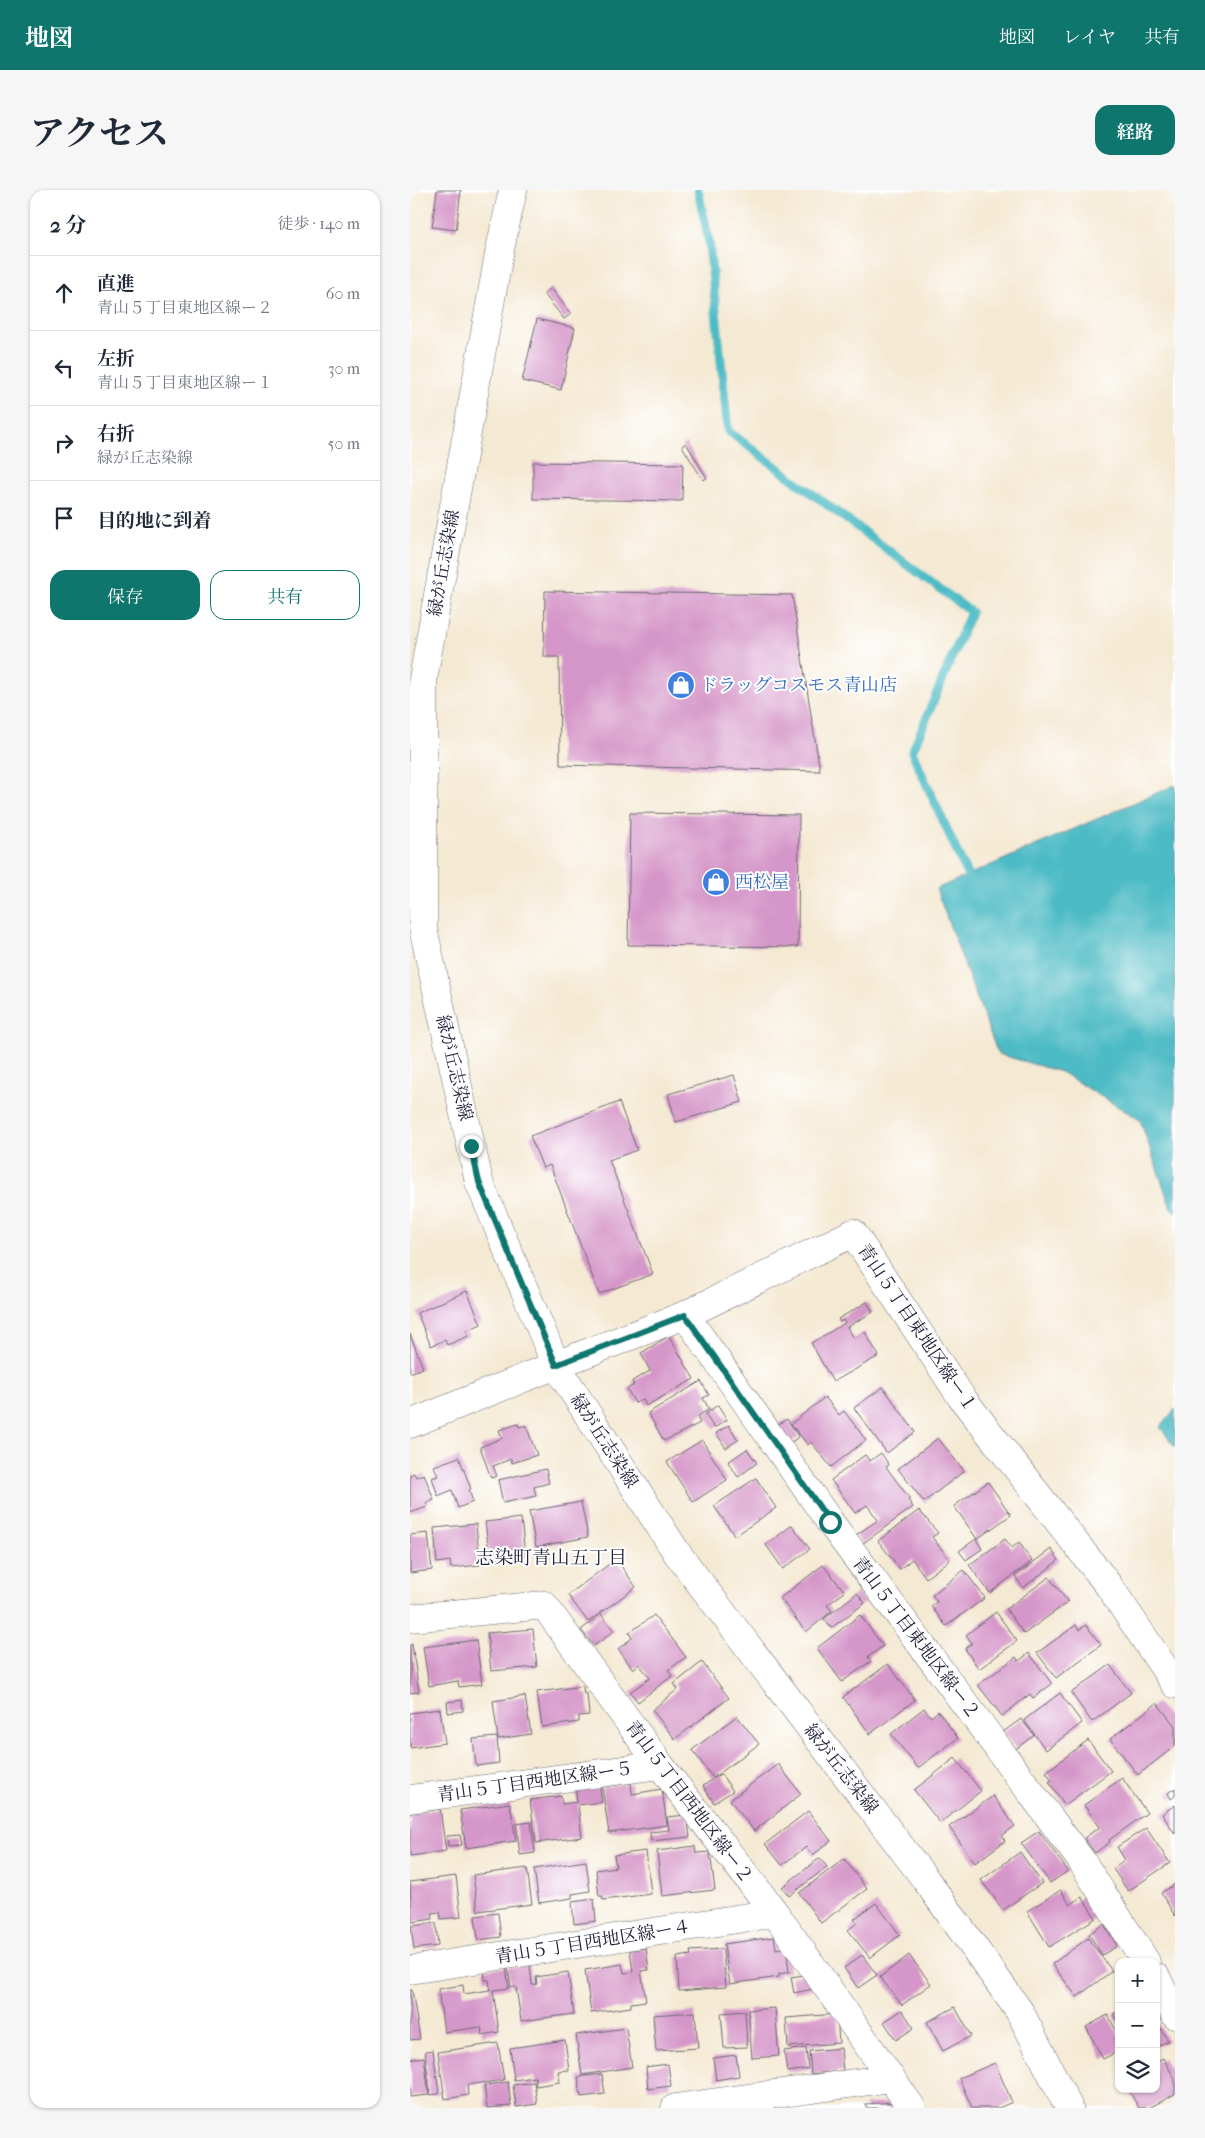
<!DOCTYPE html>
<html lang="ja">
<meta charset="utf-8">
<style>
:root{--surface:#fff;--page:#f6f6f7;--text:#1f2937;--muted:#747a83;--line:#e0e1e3;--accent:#0f766e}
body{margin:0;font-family:"IM FELL French Canon","Noto Serif JP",serif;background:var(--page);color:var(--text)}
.controls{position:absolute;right:15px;bottom:15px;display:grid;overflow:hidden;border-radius:10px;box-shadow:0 1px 4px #0004}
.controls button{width:45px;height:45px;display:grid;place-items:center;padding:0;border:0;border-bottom:1px solid var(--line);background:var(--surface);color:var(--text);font:25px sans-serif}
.stop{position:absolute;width:15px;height:15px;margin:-11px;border:4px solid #0f766e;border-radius:50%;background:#fff}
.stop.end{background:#0f766e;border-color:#fff;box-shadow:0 1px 5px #0008}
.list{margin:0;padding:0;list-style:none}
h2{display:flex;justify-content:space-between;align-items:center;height:65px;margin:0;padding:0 20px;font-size:21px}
h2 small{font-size:16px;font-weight:400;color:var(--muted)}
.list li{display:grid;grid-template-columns:32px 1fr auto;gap:15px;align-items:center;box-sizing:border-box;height:75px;padding:0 20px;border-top:1px solid var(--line)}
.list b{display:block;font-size:19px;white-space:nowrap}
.list p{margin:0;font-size:16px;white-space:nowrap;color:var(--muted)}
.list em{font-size:16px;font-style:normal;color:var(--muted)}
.actions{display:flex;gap:10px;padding:15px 20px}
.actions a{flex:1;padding:11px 0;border:1px solid var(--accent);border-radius:15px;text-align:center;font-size:18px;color:var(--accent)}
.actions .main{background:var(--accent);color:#fff}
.icon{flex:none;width:28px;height:28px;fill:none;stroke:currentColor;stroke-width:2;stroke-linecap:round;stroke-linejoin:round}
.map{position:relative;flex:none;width:765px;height:1918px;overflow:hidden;border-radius:15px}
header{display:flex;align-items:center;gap:30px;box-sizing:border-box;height:70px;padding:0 25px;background:var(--accent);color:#fff}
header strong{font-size:24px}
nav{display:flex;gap:28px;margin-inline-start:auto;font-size:18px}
.intro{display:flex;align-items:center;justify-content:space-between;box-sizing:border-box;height:120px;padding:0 30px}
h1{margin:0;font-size:35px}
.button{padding:12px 22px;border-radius:15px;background:var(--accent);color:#fff;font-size:18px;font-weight:700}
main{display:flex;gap:30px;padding:0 30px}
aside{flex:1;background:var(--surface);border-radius:15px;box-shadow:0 1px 4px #0004}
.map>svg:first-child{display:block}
</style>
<header>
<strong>地図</strong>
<nav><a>地図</a><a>レイヤ</a><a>共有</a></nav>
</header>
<div class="intro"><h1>アクセス</h1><a class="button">経路</a></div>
<main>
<aside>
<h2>2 分<small>徒歩 · 140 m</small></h2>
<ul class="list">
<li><svg class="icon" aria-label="ahead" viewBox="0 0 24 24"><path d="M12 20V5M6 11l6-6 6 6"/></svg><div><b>直進</b><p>青山５丁目東地区線ー２</p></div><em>60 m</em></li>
<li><svg class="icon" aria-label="left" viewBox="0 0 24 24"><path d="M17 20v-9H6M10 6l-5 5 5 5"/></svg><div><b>左折</b><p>青山５丁目東地区線ー１</p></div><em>30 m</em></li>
<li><svg class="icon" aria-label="right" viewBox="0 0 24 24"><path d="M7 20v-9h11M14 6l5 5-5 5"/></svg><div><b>右折</b><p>緑が丘志染線</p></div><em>50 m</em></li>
<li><svg class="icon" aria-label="arrive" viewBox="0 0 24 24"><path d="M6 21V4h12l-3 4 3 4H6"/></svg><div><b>目的地に到着</b></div></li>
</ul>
<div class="actions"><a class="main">保存</a><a>共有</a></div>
</aside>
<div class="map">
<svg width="765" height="1918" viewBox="0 0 765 1918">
<rect width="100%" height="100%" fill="#fff"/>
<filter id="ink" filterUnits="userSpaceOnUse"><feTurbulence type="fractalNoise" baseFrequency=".02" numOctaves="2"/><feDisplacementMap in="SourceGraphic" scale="10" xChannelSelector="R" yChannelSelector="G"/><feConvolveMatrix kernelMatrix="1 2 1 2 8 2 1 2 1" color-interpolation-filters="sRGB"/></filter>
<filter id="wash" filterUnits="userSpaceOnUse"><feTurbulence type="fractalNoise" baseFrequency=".0096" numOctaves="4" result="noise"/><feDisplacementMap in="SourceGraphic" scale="20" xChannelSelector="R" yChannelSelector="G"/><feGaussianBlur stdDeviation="1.12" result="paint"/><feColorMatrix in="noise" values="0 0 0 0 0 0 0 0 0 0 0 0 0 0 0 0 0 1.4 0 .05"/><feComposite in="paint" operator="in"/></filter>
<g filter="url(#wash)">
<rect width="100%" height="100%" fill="#f4e9d3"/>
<!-- water -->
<path fill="#4dbbc5" stroke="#386e80" d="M765 595V1022L761 1018 730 930 651 882 588 864 526 699Z
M765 1219V1257L750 1237Z"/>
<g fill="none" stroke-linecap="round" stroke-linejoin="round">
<!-- stream -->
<path stroke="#4dbbc5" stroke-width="9" d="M288 0 299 52 318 241 561 422 502 562 562 695"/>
</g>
<g id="blocks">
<!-- building -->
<path fill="#d597c9" d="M27 0H51L46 40 22 37Z
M141 98 161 124 154 129 134 104Z
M127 129 165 138 151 200 112 191Z
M276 253 297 288 293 290 272 256Z
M123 272 273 274 272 311 123 309Z
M135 401 382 405 410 581 150 575 149 467H134Z
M220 623 389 625 388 757 218 755Z
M324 885 332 912 266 932 258 904Z
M209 912 227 960 199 970 243 1084 189 1104 140 975 133 978 120 946Z
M57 1101 71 1134 56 1141 59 1146 37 1155 35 1150 21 1156 7 1123Z
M457 1112 463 1122 437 1137 444 1148 455 1142 469 1166 423 1192 401 1153 435 1133 433 1130 430 1132 428 1129Z
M0 1144 13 1178 0 1183Z
M259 1146 284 1189 236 1216 233 1209 225 1213 217 1199 224 1195 222 1191 240 1181 231 1163Z
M291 1191 299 1205 293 1208 299 1219 287 1227 290 1233 254 1251 238 1223Z
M473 1197 505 1242 477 1263 444 1218Z
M415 1207 429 1225 434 1221 456 1250 421 1277 401 1252 398 1255 381 1234Z
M308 1215 317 1230 304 1238 295 1224Z
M377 1229 389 1247 375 1256 364 1237Z
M108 1234 109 1237 116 1235 127 1265 102 1273 101 1269 83 1276 87 1286 81 1288 70 1257 92 1248 89 1240Z
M319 1235 328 1250 316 1258 306 1243Z
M528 1248 554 1281 514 1312 488 1279Z
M292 1250 317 1290 283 1312 257 1272Z
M337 1259 347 1273 328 1287 318 1272Z
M471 1263 479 1275 476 1277 500 1309 498 1310 503 1317 452 1354 446 1345 468 1330 457 1315 445 1323 421 1290 455 1265 460 1271Z
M49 1267 61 1299 59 1300 63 1312 48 1318 42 1300 28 1306 22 1288 28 1286 24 1276Z
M136 1279 139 1293 124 1297 126 1306 93 1313 88 1290Z
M4 1283 6 1287 14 1284 24 1310 16 1313 17 1317 0 1323V1285Z
M346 1288 366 1318 325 1346 304 1316Z
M578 1292 601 1325 567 1349 544 1316Z
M171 1312 178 1347 126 1357 119 1321Z
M509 1320 528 1343 522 1347 540 1370 516 1388 502 1369 490 1379 468 1351Z
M111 1328 115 1365 80 1369 75 1332Z
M66 1334 70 1375 41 1378 40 1371 27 1373 24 1338Z
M382 1335 400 1359 373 1379 356 1355Z
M18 1343 22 1380 0 1383V1345Z
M566 1349 572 1359 556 1370 549 1361Z
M595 1349 602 1358 609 1352 622 1371 580 1403 559 1375Z
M641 1359 649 1370 613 1398 605 1386Z
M206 1369 226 1397 178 1432 158 1405Z
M413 1375 435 1402 417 1415 422 1421 396 1442 370 1408Z
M554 1380 575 1408 536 1436 521 1416 527 1412 522 1405Z
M639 1387 658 1412 614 1444 596 1419Z
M447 1403 455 1413 421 1438 414 1429Z
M586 1422 607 1451 569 1479 555 1459 562 1453 556 1445Z
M191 1424 204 1441 184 1456 171 1440Z
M244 1425 276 1467 258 1480 262 1486 228 1512 220 1502 240 1488 229 1474 223 1479 208 1459 222 1448 219 1443Z
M450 1425 473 1456 458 1467 461 1471 432 1492 407 1458Z
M666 1435 669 1440 676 1435 691 1455 646 1488 627 1463Z
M123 1439 127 1477 81 1481 77 1443Z
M66 1450 72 1494 49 1497 48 1491 19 1496 13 1457Z
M2 1454 9 1502 0 1503V1455Z
M619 1463 642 1494 623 1508 620 1504 592 1526 568 1495 606 1467 609 1471Z
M292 1472 319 1508 265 1549 242 1520 268 1499 264 1494Z
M478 1474 505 1510 460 1544 433 1507Z
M700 1475 721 1503 682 1532 661 1503Z
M173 1496 174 1504H177L179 1525 169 1526V1532L132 1537 127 1502Z
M650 1503 672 1533 636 1560 614 1530Z
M115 1506 121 1544 88 1549 83 1511Z
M52 1510 53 1521 38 1523 37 1512Z
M747 1513 765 1536V1556L728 1585 700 1549Z
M514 1518 521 1527 528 1521 548 1548 508 1578 481 1544Z
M30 1519 35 1553 0 1558V1523Z
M327 1526 349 1554 303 1588 282 1560Z
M611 1529 624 1545 606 1559 593 1542Z
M87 1547 89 1573 66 1576 63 1549Z
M678 1550 701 1581 655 1615 639 1592 642 1590 636 1582Z
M545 1568 571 1601 530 1633 504 1600Z
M368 1574 391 1604 344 1641 320 1610Z
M311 1584 323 1601 304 1613 293 1596Z
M712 1588 737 1623 699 1650 700 1652 685 1663 674 1648 690 1637 674 1615Z
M189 1591 192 1612 168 1615 172 1647 126 1653 120 1610 151 1606 152 1614 167 1612 165 1594Z
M221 1593 222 1604 252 1599 257 1635 199 1643 192 1597Z
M765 1598V1606L761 1609 758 1603Z
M583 1606 605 1636 592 1646 595 1651 565 1673 539 1637Z
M100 1613 106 1651 56 1658 50 1620Z
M765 1615V1644L752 1624Z
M30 1619 36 1661 0 1666V1623Z
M398 1621 421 1651 403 1665 396 1657 372 1675 355 1654Z
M277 1625 280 1647 241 1651 240 1642 259 1640 257 1627Z
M121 1632 125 1663 110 1665 106 1634Z
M736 1638 760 1673 718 1701 703 1679 715 1670 707 1657Z
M629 1641 658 1681 640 1693 611 1653Z
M50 1645 52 1655 38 1656 37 1646Z
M285 1656 286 1663 300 1662 305 1700 252 1706 247 1661Z
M236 1661 241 1704 193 1710 192 1706H189L186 1680 206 1677 204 1665Z
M610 1662 632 1693 593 1720 571 1690Z
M410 1668 417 1677 379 1706 372 1697Z
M434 1669 457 1699 411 1733 389 1703Z
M176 1671 180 1701 162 1704V1708L129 1713 124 1679Z
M117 1678 122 1714 68 1721 63 1685Z
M46 1686 51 1727 31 1729 30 1722 22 1723 23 1729 2 1732 0 1692Z
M765 1694V1726L751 1703Z
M651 1700 660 1715 672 1707 686 1728 639 1757 617 1721Z
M184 1709 186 1731 164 1734 162 1712Z
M466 1713 490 1745 460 1768 438 1740 447 1733 444 1729Z
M88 1723 91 1747 68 1750 65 1726Z
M26 1733 28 1756 4 1759 1 1736Z
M694 1734 707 1756 692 1765 679 1744Z
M364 1747 366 1759 376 1757 379 1782 369 1784V1787L320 1794 314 1754Z
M678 1748 702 1781 667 1807 642 1774Z
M236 1758 239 1780 231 1781 236 1811 221 1813V1817L181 1823 175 1780 212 1774 214 1783 223 1782 220 1760Z
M313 1759 316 1797 269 1801 267 1767 281 1765 280 1761Z
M452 1765 467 1785 448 1798 434 1778Z
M499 1765 521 1794 492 1815 470 1787Z
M120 1774 122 1795 127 1794 126 1787 158 1782 164 1824 111 1831 106 1797H101L98 1778Z
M96 1777 99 1798 83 1800 89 1842 72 1845 71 1837 34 1842 28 1799 53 1795 54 1804 80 1800 79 1790H75L74 1779Z
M400 1784 403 1799 384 1803 381 1787Z
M0 1800H2L10 1849 0 1850Z
M545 1817 561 1846 533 1861 517 1832Z
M365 1818 369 1866 342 1868 338 1820Z
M492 1820 504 1838 486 1850 474 1832Z
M335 1821 337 1857 314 1858 311 1823Z
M709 1821V1835L703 1824Z
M285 1822 288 1858 246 1861 243 1825Z
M427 1824 429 1853 378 1857 376 1828Z
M698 1825 709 1846V1861L693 1869 676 1837Z
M746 1830 758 1851 746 1857Z
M216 1838 222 1877 172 1885 166 1845Z
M155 1850 159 1880 148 1881 150 1892 126 1896 125 1887 104 1890 100 1858Z
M88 1853 94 1890 57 1895 58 1905 35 1909 28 1862Z
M396 1858 398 1879 377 1882 374 1861Z
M431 1858 433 1881 401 1884 399 1861Z
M23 1860 29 1904 20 1905 15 1861Z
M326 1865 329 1886 306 1890 303 1868Z
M14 1867 19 1905 0 1907V1869Z
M753 1868 765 1889V1904L739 1918H729L718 1899H746V1872Z
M585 1873 602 1912 589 1918H562L549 1888Z
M258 1874 261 1896 238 1899 236 1877Z
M192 1884 195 1904 171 1907 168 1887Z
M98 1892 101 1916 77 1918 74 1895Z
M124 1892 127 1914 106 1917 103 1895Z
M486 1912V1918H456L455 1914Z"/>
</g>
</g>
<g filter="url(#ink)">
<use href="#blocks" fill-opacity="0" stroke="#6c6870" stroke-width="1"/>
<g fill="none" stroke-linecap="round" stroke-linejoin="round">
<!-- minor casing -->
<g stroke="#6c6870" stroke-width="29">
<path id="minor" d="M275 1125 420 1332 671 1670 736 1772
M146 1175 275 1125 443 1043 552 1208 699 1396 765 1494
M0 1428 134 1415 250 1575 365 1723 502 1918
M0 1609 250 1575
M0 1780 365 1723
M746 1787 765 1825
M265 1918 481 1888"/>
</g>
<!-- tertiary casing -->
<g stroke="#6c6870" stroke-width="29">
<path id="tertiary" d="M103 0 89 64 13 489V738L69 992 146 1175 267 1363 516 1690 610 1822 659 1918
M0 1234 146 1175"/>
</g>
<!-- minor -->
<use href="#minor" stroke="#fff" stroke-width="28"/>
<!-- tertiary -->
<use href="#tertiary" stroke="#fff" stroke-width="28"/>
</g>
</g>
<g fill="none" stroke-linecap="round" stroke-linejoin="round" filter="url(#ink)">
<!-- route -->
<path stroke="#0f766e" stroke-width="6" d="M61 956 69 992 146 1175 275 1125 420 1332"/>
</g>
<!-- icons -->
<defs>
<g id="shop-disc" transform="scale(1.4375)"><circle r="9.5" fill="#3f7fe0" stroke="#fff"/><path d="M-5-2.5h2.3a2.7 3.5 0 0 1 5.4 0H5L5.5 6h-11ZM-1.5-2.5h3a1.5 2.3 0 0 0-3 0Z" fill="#fff"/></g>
</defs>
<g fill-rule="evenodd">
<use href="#shop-disc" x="271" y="495"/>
<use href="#shop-disc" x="306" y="692"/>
</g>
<g text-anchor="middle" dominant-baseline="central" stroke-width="4" stroke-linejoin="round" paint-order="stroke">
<!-- street labels -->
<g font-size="18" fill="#22223b" stroke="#fff">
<text transform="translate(34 373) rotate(-80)">緑が丘志染線</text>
<text transform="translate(44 878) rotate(77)">緑が丘志染線</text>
<text transform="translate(507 1138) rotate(56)">青山５丁目東地区線ー１</text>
<text transform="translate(194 1251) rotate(57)">緑が丘志染線</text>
<text transform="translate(506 1448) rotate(53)">青山５丁目東地区線ー２</text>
<text transform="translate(431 1579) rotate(52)">緑が丘志染線</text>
<text transform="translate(125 1592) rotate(-8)">青山５丁目西地区線ー５</text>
<text transform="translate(279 1612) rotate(53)">青山５丁目西地区線ー２</text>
<text transform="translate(183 1752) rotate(-9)">青山５丁目西地区線ー４</text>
</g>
<!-- shop labels -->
<g font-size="18" fill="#366cbe" stroke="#fff" text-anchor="start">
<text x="290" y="495">ドラッグコスモス青山店</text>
<text x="325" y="692">西松屋</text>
</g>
<!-- neighbourhood labels -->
<g font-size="19" fill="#22223b" stroke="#fff">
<text x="141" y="1368">志染町青山五丁目</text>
</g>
</g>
</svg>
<div class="controls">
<button>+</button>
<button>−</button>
<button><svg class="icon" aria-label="layers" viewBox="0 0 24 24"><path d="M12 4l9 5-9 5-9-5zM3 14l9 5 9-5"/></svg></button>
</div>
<div class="stop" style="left:420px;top:1332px"></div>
<div class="stop end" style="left:61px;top:956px"></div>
</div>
</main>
